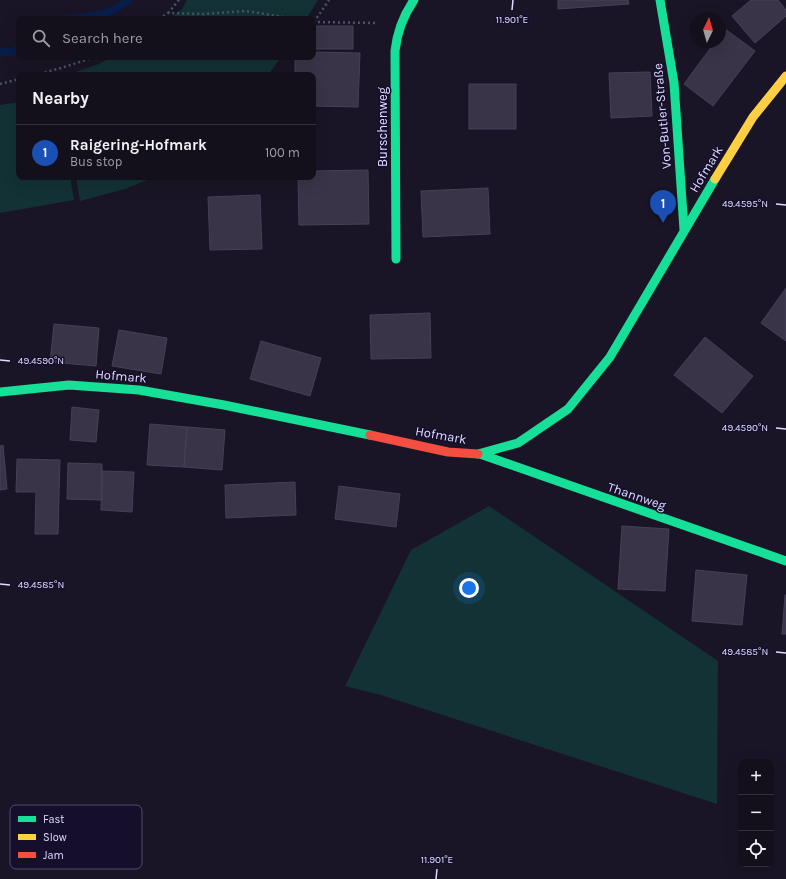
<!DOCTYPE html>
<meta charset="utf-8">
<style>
:root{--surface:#13101c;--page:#201e29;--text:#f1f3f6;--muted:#9d9da3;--line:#32303b;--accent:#d93025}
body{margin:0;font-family:Karla,sans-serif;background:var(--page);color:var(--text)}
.controls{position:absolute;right:12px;bottom:12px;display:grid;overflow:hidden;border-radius:8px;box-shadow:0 4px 16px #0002}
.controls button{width:36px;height:36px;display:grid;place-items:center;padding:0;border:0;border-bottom:1px solid var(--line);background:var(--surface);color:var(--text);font:20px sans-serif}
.compass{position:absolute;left:690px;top:12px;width:36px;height:36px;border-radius:50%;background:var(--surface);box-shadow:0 4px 16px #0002;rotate:5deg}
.you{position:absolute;left:469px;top:588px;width:14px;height:14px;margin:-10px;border:3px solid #fff;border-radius:50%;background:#1a73e8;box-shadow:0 0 0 6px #1a73e833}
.badge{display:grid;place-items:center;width:26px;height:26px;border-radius:50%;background:var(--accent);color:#fff;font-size:13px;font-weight:700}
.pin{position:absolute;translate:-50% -33px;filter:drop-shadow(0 1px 2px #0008)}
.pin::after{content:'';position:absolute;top:21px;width:14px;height:12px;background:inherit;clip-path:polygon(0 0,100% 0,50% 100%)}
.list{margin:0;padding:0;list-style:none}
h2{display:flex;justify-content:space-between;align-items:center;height:52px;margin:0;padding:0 16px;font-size:17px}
h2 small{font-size:13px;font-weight:400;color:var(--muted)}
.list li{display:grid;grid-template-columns:26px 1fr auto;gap:12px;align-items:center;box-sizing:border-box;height:56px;padding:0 16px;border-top:1px solid var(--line)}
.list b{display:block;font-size:15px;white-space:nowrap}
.list p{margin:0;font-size:13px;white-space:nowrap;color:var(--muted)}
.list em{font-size:13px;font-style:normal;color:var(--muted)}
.icon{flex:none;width:22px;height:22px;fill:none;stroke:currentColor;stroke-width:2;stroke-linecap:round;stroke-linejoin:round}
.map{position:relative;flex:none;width:786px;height:879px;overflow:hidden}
.search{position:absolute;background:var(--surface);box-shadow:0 4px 16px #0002;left:16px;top:16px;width:300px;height:44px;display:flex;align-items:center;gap:10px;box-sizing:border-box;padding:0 14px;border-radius:8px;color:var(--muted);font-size:15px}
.panel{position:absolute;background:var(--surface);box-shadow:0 4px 16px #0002;left:16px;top:72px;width:300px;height:108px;border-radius:8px}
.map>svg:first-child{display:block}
</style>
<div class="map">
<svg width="786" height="879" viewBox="0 0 786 879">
<rect width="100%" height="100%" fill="#191526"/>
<!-- green -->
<path fill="#133235" d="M187 0H318L306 19H169L182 9Z
M113 57H281L268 75H67L96 65Z
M19 102V177H70L74 200 0 213V105Z
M76 177H154L125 189 80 201Z
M489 506 718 661 717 804 381 695 345 686 411 550Z"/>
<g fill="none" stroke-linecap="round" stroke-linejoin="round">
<!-- stream -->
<path stroke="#091d4a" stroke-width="8" d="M65 19C87 18 110 16 128 0
M0 52H11L19 49"/>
</g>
<!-- building -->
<path fill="#393447" stroke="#464058" d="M558 0H628L629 4 558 9Z
M751 0H778L786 10V16L755 43 732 16Z
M313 26H353V49H313Z
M725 29 755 51 713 106 684 84 715 42H720V36Z
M313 52 360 53 358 107 313 106V75H295V57H313Z
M650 72 652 116 611 118 609 73Z
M469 84H516V129H469Z
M368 170 369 224 299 225 298 177H313V171Z
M488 188 490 234 423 237 421 191Z
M260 195 262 249 210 250 208 197Z
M786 288V341L761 323Z
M430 313 431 358 371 359 370 315Z
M54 324 99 328 96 366 50 362Z
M119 330 167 338 161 374 112 366Z
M705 337 753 376 722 413 674 375Z
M261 341 321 358 310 396 250 379Z
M72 407 99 410 96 442 70 440Z
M150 424 187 427 184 467 147 465Z
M187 427 225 430 222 470 184 467Z
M3 445 7 489 0 490V446Z
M17 459 60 460 58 534H35L36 492H16Z
M68 463 102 464V500L67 499Z
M102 471 134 472 132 512 101 510Z
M295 482 296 515 226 518 225 485Z
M339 486 400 494 396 527 335 519Z
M622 526 669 529 665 591 618 589Z
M696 570 747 575 742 625 692 621Z
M785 595H786V634H782Z"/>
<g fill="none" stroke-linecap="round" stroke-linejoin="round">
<!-- path -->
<path stroke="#475567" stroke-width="2.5" stroke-dasharray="2 3" stroke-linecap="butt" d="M168 13 179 0
M159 19 168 13 205 14 246 11 296 19
M313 22 376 23
M314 22 329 0
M35 75 61 68 95 57
M0 84 19 79"/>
<!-- fast -->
<path stroke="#16e098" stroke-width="9" d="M660 0 674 83 684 230
M396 259 395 51C397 32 403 16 414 0
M0 392 69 385 139 390 224 405 370 435
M478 454 518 443 568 409 610 357 715 179
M480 454 786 561"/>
<!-- slow -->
<path stroke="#ffcf43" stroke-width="9" d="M715 179 753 117 786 76"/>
<!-- jam -->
<path stroke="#f24e42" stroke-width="9" d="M370 435 448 452 478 454"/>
</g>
<!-- ticks -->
<path fill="none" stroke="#e0dbff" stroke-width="1.5" d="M512 10 513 0M776 204 786 205M0 360 10 361M776 428 786 429M0 584 10 585M776 652 786 653M436 879 437 869"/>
<g text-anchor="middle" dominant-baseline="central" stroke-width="3" stroke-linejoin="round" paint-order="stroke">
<!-- street labels -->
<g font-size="13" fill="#e0dbff" stroke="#150f2c">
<text transform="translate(662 116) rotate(-95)">Von-Butler-Straße</text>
<text transform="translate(382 127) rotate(-90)">Burschenweg</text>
<text transform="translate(706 169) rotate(-59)">Hofmark</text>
<text transform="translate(121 376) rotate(5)">Hofmark</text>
<text transform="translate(441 435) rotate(10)">Hofmark</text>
<text transform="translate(637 496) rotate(19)">Thannweg</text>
</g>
</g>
<!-- legend -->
<rect x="10" y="805" width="132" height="64" rx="6" fill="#150f2c" stroke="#524c6b" stroke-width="1"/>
<rect x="18" y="816" width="18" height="6" fill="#16e098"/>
<rect x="18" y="834" width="18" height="6" fill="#ffcf43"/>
<rect x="18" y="852" width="18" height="6" fill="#f24e42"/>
<g font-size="11" fill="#e0dbff">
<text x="43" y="823">Fast</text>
<text x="43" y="841">Slow</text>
<text x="43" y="859">Jam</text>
</g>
<g font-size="10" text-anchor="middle" fill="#e0dbff" stroke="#150f2c" stroke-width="3" stroke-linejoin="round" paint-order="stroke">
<text x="512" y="23">11.901°E</text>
<text x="745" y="207">49.4595°N</text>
<text x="41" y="364">49.4590°N</text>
<text x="745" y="431">49.4590°N</text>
<text x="41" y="588">49.4585°N</text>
<text x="745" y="655">49.4585°N</text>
<text x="437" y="863">11.901°E</text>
</g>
</svg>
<div class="controls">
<button>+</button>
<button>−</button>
<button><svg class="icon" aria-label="locate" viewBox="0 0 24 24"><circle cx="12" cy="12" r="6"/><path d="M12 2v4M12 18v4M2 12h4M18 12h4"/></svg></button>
</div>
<svg class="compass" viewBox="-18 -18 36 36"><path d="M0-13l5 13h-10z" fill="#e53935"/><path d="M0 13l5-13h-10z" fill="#9d9da3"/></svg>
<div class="you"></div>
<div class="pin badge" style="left:663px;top:223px;background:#1a4fb4">1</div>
<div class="search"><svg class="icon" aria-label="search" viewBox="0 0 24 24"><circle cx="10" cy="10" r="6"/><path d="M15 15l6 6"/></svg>Search here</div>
<section class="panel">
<h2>Nearby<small></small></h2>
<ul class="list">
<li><span class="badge" style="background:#1a4fb4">1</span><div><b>Raigering-Hofmark</b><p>Bus stop</p></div><em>100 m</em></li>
</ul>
</section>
</div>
